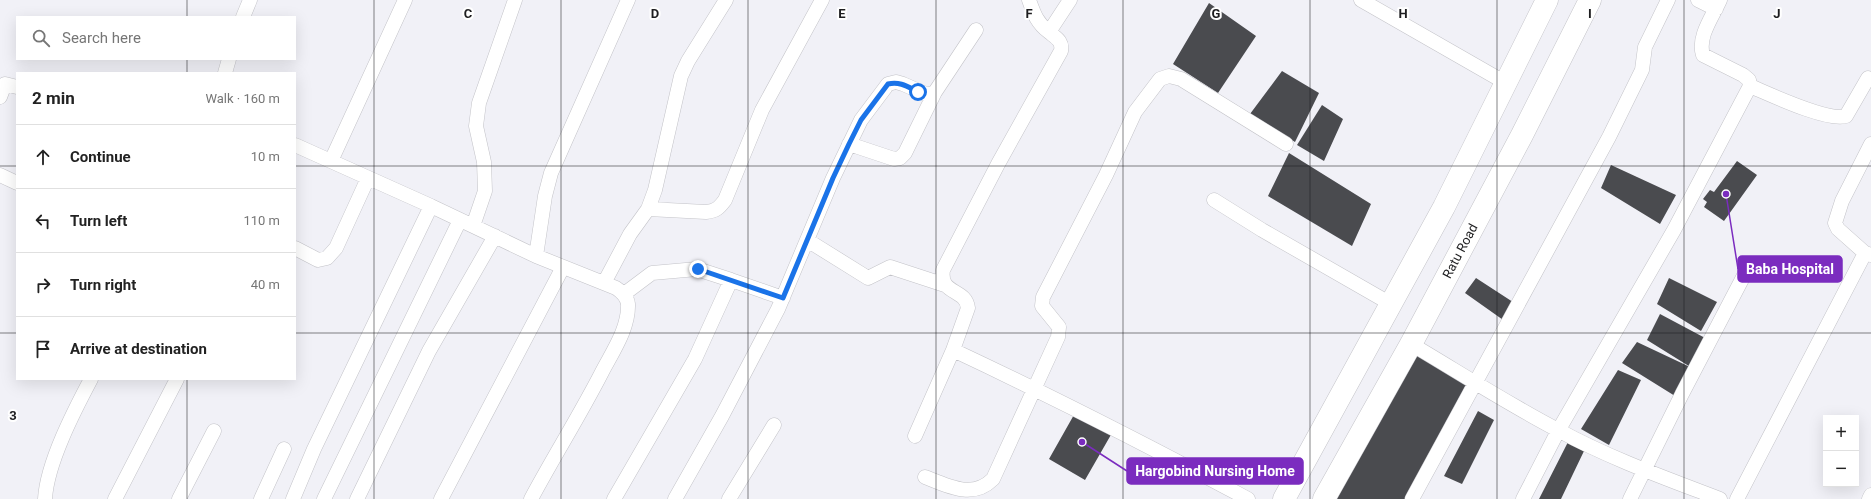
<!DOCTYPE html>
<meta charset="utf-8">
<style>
:root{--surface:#fff;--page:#f2f2f2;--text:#222;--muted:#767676;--line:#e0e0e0}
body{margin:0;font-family:Roboto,sans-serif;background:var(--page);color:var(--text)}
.controls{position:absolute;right:12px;bottom:12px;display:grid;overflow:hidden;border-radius:0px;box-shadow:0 4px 16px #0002}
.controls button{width:36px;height:36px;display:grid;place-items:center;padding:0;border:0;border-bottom:1px solid var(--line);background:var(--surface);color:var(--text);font:20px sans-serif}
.stop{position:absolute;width:12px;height:12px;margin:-9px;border:3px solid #1a73e8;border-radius:50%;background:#fff}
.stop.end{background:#1a73e8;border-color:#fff;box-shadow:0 1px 4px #0008}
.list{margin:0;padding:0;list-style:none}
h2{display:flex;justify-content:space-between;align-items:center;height:52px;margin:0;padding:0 16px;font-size:17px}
h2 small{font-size:13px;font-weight:400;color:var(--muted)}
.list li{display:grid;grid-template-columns:26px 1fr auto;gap:12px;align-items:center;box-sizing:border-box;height:64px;padding:0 16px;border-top:1px solid var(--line)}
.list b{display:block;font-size:15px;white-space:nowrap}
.list em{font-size:13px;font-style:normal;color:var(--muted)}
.icon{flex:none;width:22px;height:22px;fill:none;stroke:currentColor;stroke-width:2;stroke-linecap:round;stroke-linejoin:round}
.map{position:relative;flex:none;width:1871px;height:499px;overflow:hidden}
.search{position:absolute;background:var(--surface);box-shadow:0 4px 16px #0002;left:16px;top:16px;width:280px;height:44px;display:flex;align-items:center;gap:10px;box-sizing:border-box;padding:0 14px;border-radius:0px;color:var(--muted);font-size:15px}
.panel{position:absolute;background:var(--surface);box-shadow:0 4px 16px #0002;left:16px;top:72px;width:280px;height:308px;border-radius:0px}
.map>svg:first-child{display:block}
</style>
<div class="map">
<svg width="1871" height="499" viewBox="0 0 1871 499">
<rect width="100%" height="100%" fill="#f1f1f7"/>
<!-- building -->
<path fill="#4a4b4f" d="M1209 3 1256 36 1218 93 1173 64Z
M1282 71 1319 93 1295 142 1250 114Z
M1322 105 1343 119 1324 161 1297 145Z
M1289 153 1371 204 1352 246 1268 196Z
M1737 161 1757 175 1724 221 1704 207 1707 202 1703 199 1710 190 1714 192Z
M1611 165 1676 195 1660 224 1601 188Z
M1476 278 1516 304 1506 322 1465 293Z
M1669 278 1717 302 1701 331 1657 304Z
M1660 314 1707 339 1692 368 1647 340Z
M1637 342 1690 367 1675 396 1622 363Z
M1415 350 1466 385 1407 499H1333Z
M1618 370 1641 380 1609 445 1581 429Z
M1478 411 1494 420 1462 484 1444 476Z
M1075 413 1112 433 1085 480 1049 459Z
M1568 442 1584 451 1561 499H1539Z"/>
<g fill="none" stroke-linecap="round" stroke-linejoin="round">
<!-- minor casing -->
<g stroke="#c3c3c8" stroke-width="15">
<path id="minor" d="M1029 0C1034 14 1037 23 1049 32
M1070 0 1049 32C1056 38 1063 41 1061 51L998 164 943 270C939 295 966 288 968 308L953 350C1053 397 1151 447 1248 499
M1361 0 1506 83
M1698 0 1716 9
M243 17 250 0
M225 73 229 59
M1750 86C1769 94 1828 122 1846 116L1868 78
M0 97 5 84 17 87
M849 144 894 159 900 158 905 153 935 92
M295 145 431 206 536 256 616 288C622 292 627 296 628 304 629 328 613 351 602 372 580 415 554 456 531 499
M331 161 405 0
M0 175 17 183
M1214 200 1262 230 1391 304
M648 209 706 212C716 211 719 208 725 200L762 110 822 0
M473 226 485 191 484 162 476 126 479 103 515 0
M807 240 868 278 890 267 945 285
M295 248 318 260 327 258 336 248 368 178
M1865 253 1838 229 1835 223 1842 201 1871 144
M536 256 545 196 551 173 628 0
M731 280 783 298
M604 283 630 234 648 209 655 190 681 76 688 61 726 0
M1411 344C1460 373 1508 404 1558 430 1609 458 1665 478 1720 499
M915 436 953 350
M925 477C950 487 973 499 993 479L1058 337 1059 327 1042 306 1043 297 1106 175 1135 112 1160 79 1169 76 1181 79 1286 144
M45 499C47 463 74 411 91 379
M115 499 177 379
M179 499 214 431
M261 499 284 449
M293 499 314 449 431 206
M324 499 460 220
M357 499 429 351 495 236
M441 499 563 267
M614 499 695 359 731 280 697 269 652 273 624 294
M675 499 722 416 778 309 833 178 861 120 888 84 896 82 903 84 928 95 935 92 976 30
M729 499 774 425
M1412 499 1609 137 1642 70 1645 47 1668 0
M1523 499 1558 431 1674 230 1750 86 1749 80 1743 75 1703 55C1697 37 1713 16 1720 0
M1630 499 1682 394 1750 264
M1737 499 1865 253 1871 255
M1869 499 1871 495"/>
</g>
<!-- primary casing -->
<g stroke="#c3c3c8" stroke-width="23">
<path id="primary" d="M1284 499 1444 207 1547 0
M1324 499 1411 344 1522 135 1590 0"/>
</g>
<!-- minor -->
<use href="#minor" stroke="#fff" stroke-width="14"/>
<!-- primary -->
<use href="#primary" stroke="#fff" stroke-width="22"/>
</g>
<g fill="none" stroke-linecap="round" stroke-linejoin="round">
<!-- route -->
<path stroke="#1a73e8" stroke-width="5" d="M698 269 783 298 833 178 849 144 861 120 888 84C900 81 908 87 918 92"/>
</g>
<!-- grid -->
<path fill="none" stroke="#1e1e20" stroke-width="1" stroke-opacity="0.55" d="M187 0V17M374 0V499M561 0V499M748 0V499M936 0V499M1123 0V499M1310 0V499M1497 0V499M1684 0V499M187 59V73M0 166H17M295 166H1871M0 333H17M295 333H1871M187 379V499"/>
<g text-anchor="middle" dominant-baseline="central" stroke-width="4" stroke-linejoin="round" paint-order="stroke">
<!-- street labels -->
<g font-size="13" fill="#1e1e20" stroke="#fff">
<text transform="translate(1460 251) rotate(-62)">Ratu Road</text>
</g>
</g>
<g font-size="13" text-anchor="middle" font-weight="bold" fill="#1e1e20" stroke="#fff" stroke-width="4" stroke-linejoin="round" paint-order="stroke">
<text x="468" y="18">C</text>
<text x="655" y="18">D</text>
<text x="842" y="18">E</text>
<text x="1029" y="18">F</text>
<text x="1216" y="18">G</text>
<text x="1403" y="18">H</text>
<text x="1590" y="18">I</text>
<text x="1777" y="18">J</text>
<text x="13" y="420">3</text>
</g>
<!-- callouts -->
<path fill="none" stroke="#7b2cbf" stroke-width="1.5" d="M1726 194L1738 269M1082 442L1127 471"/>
<g fill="#7b2cbf" stroke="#fff" stroke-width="1.5">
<circle cx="1726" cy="194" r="4"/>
<circle cx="1082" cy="442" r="4"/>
</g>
<g fill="#7b2cbf" stroke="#7b2cbf" stroke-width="1.5">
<rect x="1738" y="256" width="104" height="26" rx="4"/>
<rect x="1127" y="458" width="176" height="26" rx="4"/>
</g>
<g font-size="14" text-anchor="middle" font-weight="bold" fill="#fff">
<text x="1790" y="274">Baba Hospital</text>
<text x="1215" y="476">Hargobind Nursing Home</text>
</g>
</svg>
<div class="controls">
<button>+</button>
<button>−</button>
</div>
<div class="stop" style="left:918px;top:92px"></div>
<div class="stop end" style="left:698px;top:269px"></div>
<div class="search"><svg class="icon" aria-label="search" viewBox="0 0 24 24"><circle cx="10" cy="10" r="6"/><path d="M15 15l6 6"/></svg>Search here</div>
<section class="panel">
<h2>2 min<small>Walk · 160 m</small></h2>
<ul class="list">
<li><svg class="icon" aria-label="ahead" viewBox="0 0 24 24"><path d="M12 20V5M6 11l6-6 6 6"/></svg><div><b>Continue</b></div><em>10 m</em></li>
<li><svg class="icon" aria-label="left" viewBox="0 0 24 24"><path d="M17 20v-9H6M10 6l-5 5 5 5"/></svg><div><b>Turn left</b></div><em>110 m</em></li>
<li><svg class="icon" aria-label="right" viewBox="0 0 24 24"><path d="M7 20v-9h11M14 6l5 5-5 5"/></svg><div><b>Turn right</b></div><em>40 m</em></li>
<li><svg class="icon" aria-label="arrive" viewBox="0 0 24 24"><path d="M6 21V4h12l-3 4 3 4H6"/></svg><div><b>Arrive at destination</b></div></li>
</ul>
</section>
</div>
